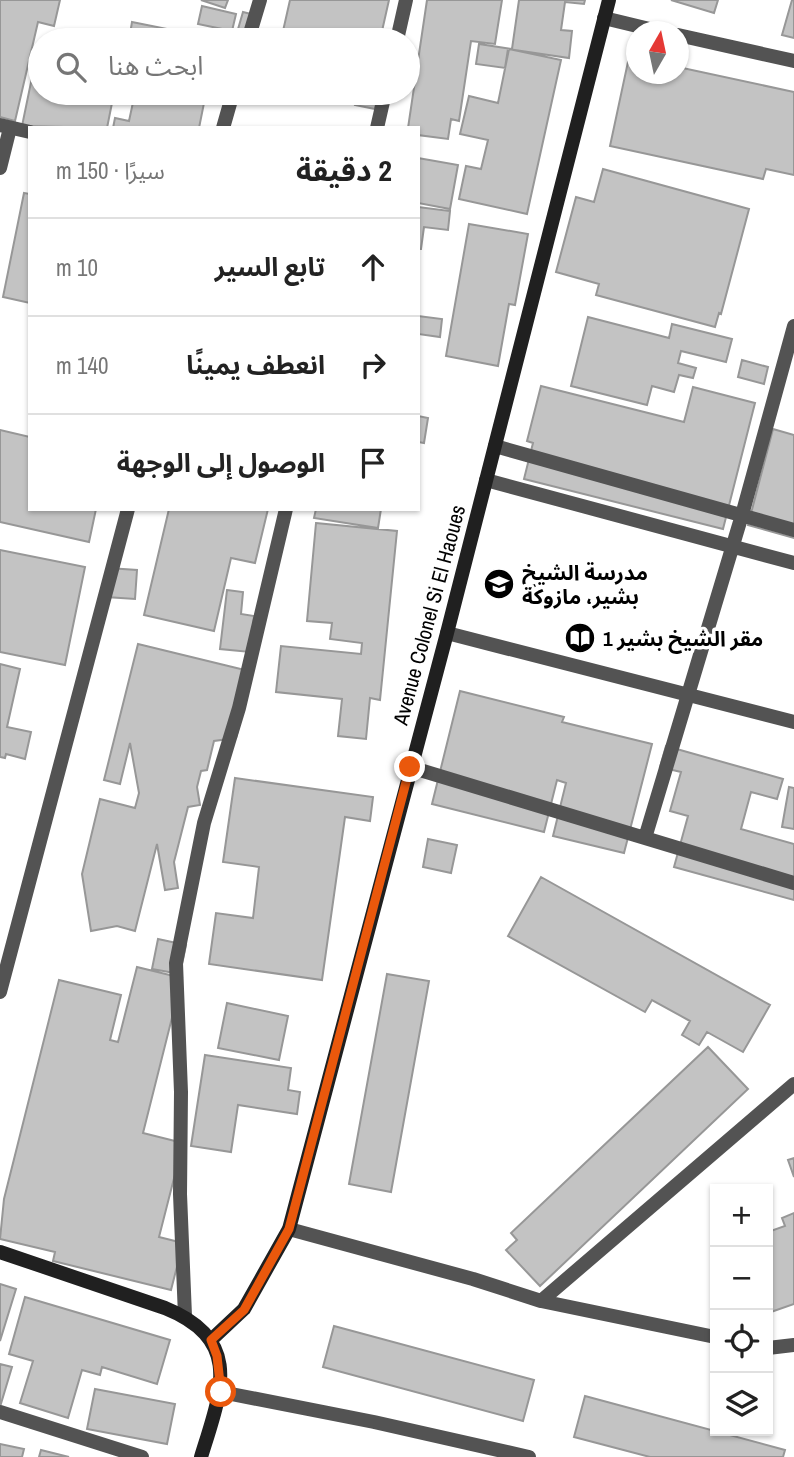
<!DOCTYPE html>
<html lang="ar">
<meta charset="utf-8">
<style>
:root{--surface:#fff;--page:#f6f6f6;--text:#222;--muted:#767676;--line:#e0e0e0}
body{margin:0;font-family:"Archivo Narrow","Noto Sans Arabic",sans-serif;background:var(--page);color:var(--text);direction:rtl}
.controls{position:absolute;right:21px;bottom:21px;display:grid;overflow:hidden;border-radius:0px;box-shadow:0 2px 5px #0004}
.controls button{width:63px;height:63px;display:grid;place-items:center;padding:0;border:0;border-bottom:2px solid var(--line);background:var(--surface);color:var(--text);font:35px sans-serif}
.compass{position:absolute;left:626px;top:21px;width:63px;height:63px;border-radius:50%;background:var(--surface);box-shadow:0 2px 5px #0004;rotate:9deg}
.stop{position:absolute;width:21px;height:21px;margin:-16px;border:5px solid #ea580c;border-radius:50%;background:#fff}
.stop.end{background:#ea580c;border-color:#fff;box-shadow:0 2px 7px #0008}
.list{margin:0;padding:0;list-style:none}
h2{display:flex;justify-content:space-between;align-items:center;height:91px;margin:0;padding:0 28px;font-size:30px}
h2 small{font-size:23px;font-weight:400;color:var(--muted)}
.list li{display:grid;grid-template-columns:46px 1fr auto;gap:21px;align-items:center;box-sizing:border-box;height:98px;padding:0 28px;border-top:2px solid var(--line)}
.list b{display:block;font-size:26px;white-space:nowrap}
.list em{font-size:23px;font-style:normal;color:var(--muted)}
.icon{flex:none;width:38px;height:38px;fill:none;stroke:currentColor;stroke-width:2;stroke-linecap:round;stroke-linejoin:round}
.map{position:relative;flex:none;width:794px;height:1457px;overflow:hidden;direction:ltr}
.search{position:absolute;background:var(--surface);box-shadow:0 2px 5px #0004;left:28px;top:28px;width:392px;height:77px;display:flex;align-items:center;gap:18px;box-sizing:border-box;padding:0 24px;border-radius:38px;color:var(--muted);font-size:26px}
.panel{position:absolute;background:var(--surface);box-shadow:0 2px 5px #0004;left:28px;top:126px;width:392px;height:385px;border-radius:0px;direction:rtl}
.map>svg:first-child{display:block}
</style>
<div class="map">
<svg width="794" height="1457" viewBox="0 0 794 1457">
<rect width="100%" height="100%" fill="#fff"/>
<!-- building -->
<path fill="#c3c3c3" stroke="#979797" stroke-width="2" d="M0 0H60L54 26 38 22 15 121 0 117Z
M201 0H228L225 8Z
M290 0H389L380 40H281Z
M427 0H502L495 44 471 41 459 121 451 119 448 139 418 135V128H408Z
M519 0H585L584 4 565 2 561 30 572 31 569 58 508 49 505 68 476 64 479 44 512 49Z
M671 0H718L714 13Z
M792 0H794V38L782 35Z
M202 6 236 14 232 31 198 24Z
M243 12 251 14 245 38 236 36Z
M132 22 217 39V40H129Z
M509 49 561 60 527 214 459 199 466 166 481 169 488 140 460 134 469 96 498 103Z
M629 57 636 58V74H678V67L794 92V175L766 169 763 179 610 146Z
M36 58 40 59V93H114L107 128 22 126Z
M135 93H206L199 128H113L115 118 129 121Z
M267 93H294L293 98Z
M350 93H378L375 109 355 105 357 94Z
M418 158 458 165 450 209 418 203Z
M603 169 749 209 721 314 719 313 715 327 596 295 599 284 556 272 576 197 594 202Z
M24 193 30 194V303L3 297Z
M418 207 450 211 448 230 424 227 421 249H418Z
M469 224 528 234 515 305 509 304 498 366 446 356Z
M418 316 442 319 440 337 418 334Z
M588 317 669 338 672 324 732 339 726 362 681 351 678 363 696 368 693 378 679 375 674 392 652 386 647 405 571 386Z
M742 360 768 367 764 384 738 377Z
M541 386 684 422 693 387 755 403 723 529 524 479 533 443 527 441Z
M418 416 428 418 424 443 418 442Z
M773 429 794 435V538L748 525Z
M0 430 30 437V509H96L89 542 0 522Z
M169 509H268L255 563 231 558 214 631 144 615Z
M316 509H381L378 528 314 518Z
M316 523 397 531 380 700 370 698 366 739 338 736 342 699 276 692 281 646 361 654 362 643 330 639 332 623 307 621Z
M0 550 85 567 65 665 0 652Z
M108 568 137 570 135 599 106 597Z
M227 590 243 592 241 614 254 616 250 652 220 649Z
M138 644 253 672 236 738 214 741 207 770 201 771 197 787 200 805 188 807 174 862 178 888 165 890 157 844 135 931 117 926 91 931 82 874 100 799 135 808 139 793 130 743 120 784 104 780Z
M0 664 20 669 7 727 31 732 25 759 6 754 5 758 0 757Z
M460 691 564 717 562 722 652 744 624 853 553 836 566 783 557 780 544 832 432 804Z
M666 746 783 779 777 799 751 792 741 829 794 844V900L674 867 688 816 670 811 681 772 660 767Z
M235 778 373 797 370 821 345 817 322 980 209 964 216 913 253 918 259 867 223 862Z
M789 787 794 788V829L782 827Z
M428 839 457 845 451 873 423 867Z
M541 877 770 1005 743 1052 707 1032 699 1045 682 1035 690 1021 652 1000 645 1012 508 936Z
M158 939 186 945 180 974 152 969Z
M137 967 182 978 143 1133 183 1143 159 1237 183 1243 171 1290 53 1261 55 1252 0 1239 4 1199 59 980 121 995 110 1040 118 1042Z
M387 974 429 981 391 1192 349 1184Z
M227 1003 288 1016 279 1060 218 1048Z
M708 1047 748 1089 540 1286 506 1250 517 1240 511 1233Z
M205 1055 291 1068 288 1090 300 1092 297 1114 238 1105 231 1152 191 1146Z
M794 1158V1177L788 1160Z
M794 1213V1304L768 1313V1232L785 1226 782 1218Z
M0 1284 16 1289 0 1341Z
M25 1297 170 1340 157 1384 102 1367 100 1375 82 1370 68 1418 20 1403 33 1361 9 1354Z
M334 1326 534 1380 523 1421 323 1367Z
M0 1364 12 1367 0 1407Z
M95 1389 175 1404 167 1444 87 1429Z
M585 1396 785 1450 783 1457H650L574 1437Z
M0 1444 24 1449 22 1457H0Z
M41 1450 69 1457H39Z"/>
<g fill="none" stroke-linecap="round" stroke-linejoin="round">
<!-- street -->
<path stroke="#535353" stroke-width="14" d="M604 18 662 32
M678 35 794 61
M248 40 260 0
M397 40 406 0
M0 125 30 132
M223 128 233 93
M377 128 385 93
M0 168 10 128
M495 446 794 530
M486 480 794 563
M447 633 794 722
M410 767 794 883
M645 838 742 515 794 326
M0 992 128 509
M289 1229 473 1279 541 1301 794 1084
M541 1301 715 1337
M185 1316 180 1194 181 1092 176 963 204 823 239 708 286 509
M768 1348 794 1345
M221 1392 374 1422 529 1457
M0 1412 142 1457"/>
<!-- secondary -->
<path stroke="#202020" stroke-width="14" d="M0 1252 165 1308C244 1340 221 1392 201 1457
M211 1340 244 1309 289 1229 447 633 609 0"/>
</g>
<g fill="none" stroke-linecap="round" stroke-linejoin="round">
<!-- route -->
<path stroke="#ea580c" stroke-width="9" d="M221 1392 217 1356 211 1340 244 1310 289 1229 410 767"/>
</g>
<!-- icons -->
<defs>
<g id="school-disc" transform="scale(1.575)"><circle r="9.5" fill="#000" stroke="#fff"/><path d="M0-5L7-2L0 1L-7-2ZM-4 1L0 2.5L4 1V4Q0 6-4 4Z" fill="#fff"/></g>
<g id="library-disc" transform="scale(1.575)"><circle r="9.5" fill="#000" stroke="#fff"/><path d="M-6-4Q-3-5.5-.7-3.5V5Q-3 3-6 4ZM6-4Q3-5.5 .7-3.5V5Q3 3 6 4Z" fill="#fff"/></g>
</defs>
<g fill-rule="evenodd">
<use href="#school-disc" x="499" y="584"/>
<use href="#library-disc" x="580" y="638"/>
</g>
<g text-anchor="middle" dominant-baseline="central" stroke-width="7" stroke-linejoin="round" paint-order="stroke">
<!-- poi labels -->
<g font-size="21" font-weight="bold" fill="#000" stroke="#fff" text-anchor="start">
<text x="522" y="572">مدرسة الشيخ<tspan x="522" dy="24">بشير، مازوكة</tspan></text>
<text x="603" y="638">مقر الشيخ بشير 1</text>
</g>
<!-- street labels -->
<g font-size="21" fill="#000" stroke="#fff">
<text transform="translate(429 615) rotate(-75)">Avenue Colonel Si El Haoues</text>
</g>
</g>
</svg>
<div class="controls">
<button>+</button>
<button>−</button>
<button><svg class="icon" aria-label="locate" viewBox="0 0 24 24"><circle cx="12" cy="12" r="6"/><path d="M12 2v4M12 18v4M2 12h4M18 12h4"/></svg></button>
<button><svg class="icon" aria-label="layers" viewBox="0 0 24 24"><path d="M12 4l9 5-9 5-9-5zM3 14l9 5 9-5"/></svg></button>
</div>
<svg class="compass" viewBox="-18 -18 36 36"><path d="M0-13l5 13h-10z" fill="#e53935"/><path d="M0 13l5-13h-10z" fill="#767676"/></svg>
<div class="stop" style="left:221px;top:1392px"></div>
<div class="stop end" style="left:410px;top:767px"></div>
<div class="search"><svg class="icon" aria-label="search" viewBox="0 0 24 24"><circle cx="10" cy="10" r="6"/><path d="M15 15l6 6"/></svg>ابحث هنا</div>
<section class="panel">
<h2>2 دقيقة<small>سيرًا · 150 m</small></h2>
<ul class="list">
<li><svg class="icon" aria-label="ahead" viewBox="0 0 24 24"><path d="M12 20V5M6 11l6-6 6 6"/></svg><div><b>تابع السير</b></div><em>10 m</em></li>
<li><svg class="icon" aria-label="right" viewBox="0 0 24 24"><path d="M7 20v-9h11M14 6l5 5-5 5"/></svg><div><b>انعطف يمينًا</b></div><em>140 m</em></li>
<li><svg class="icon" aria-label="arrive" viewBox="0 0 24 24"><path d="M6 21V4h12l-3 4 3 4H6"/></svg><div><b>الوصول إلى الوجهة</b></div></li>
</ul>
</section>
</div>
